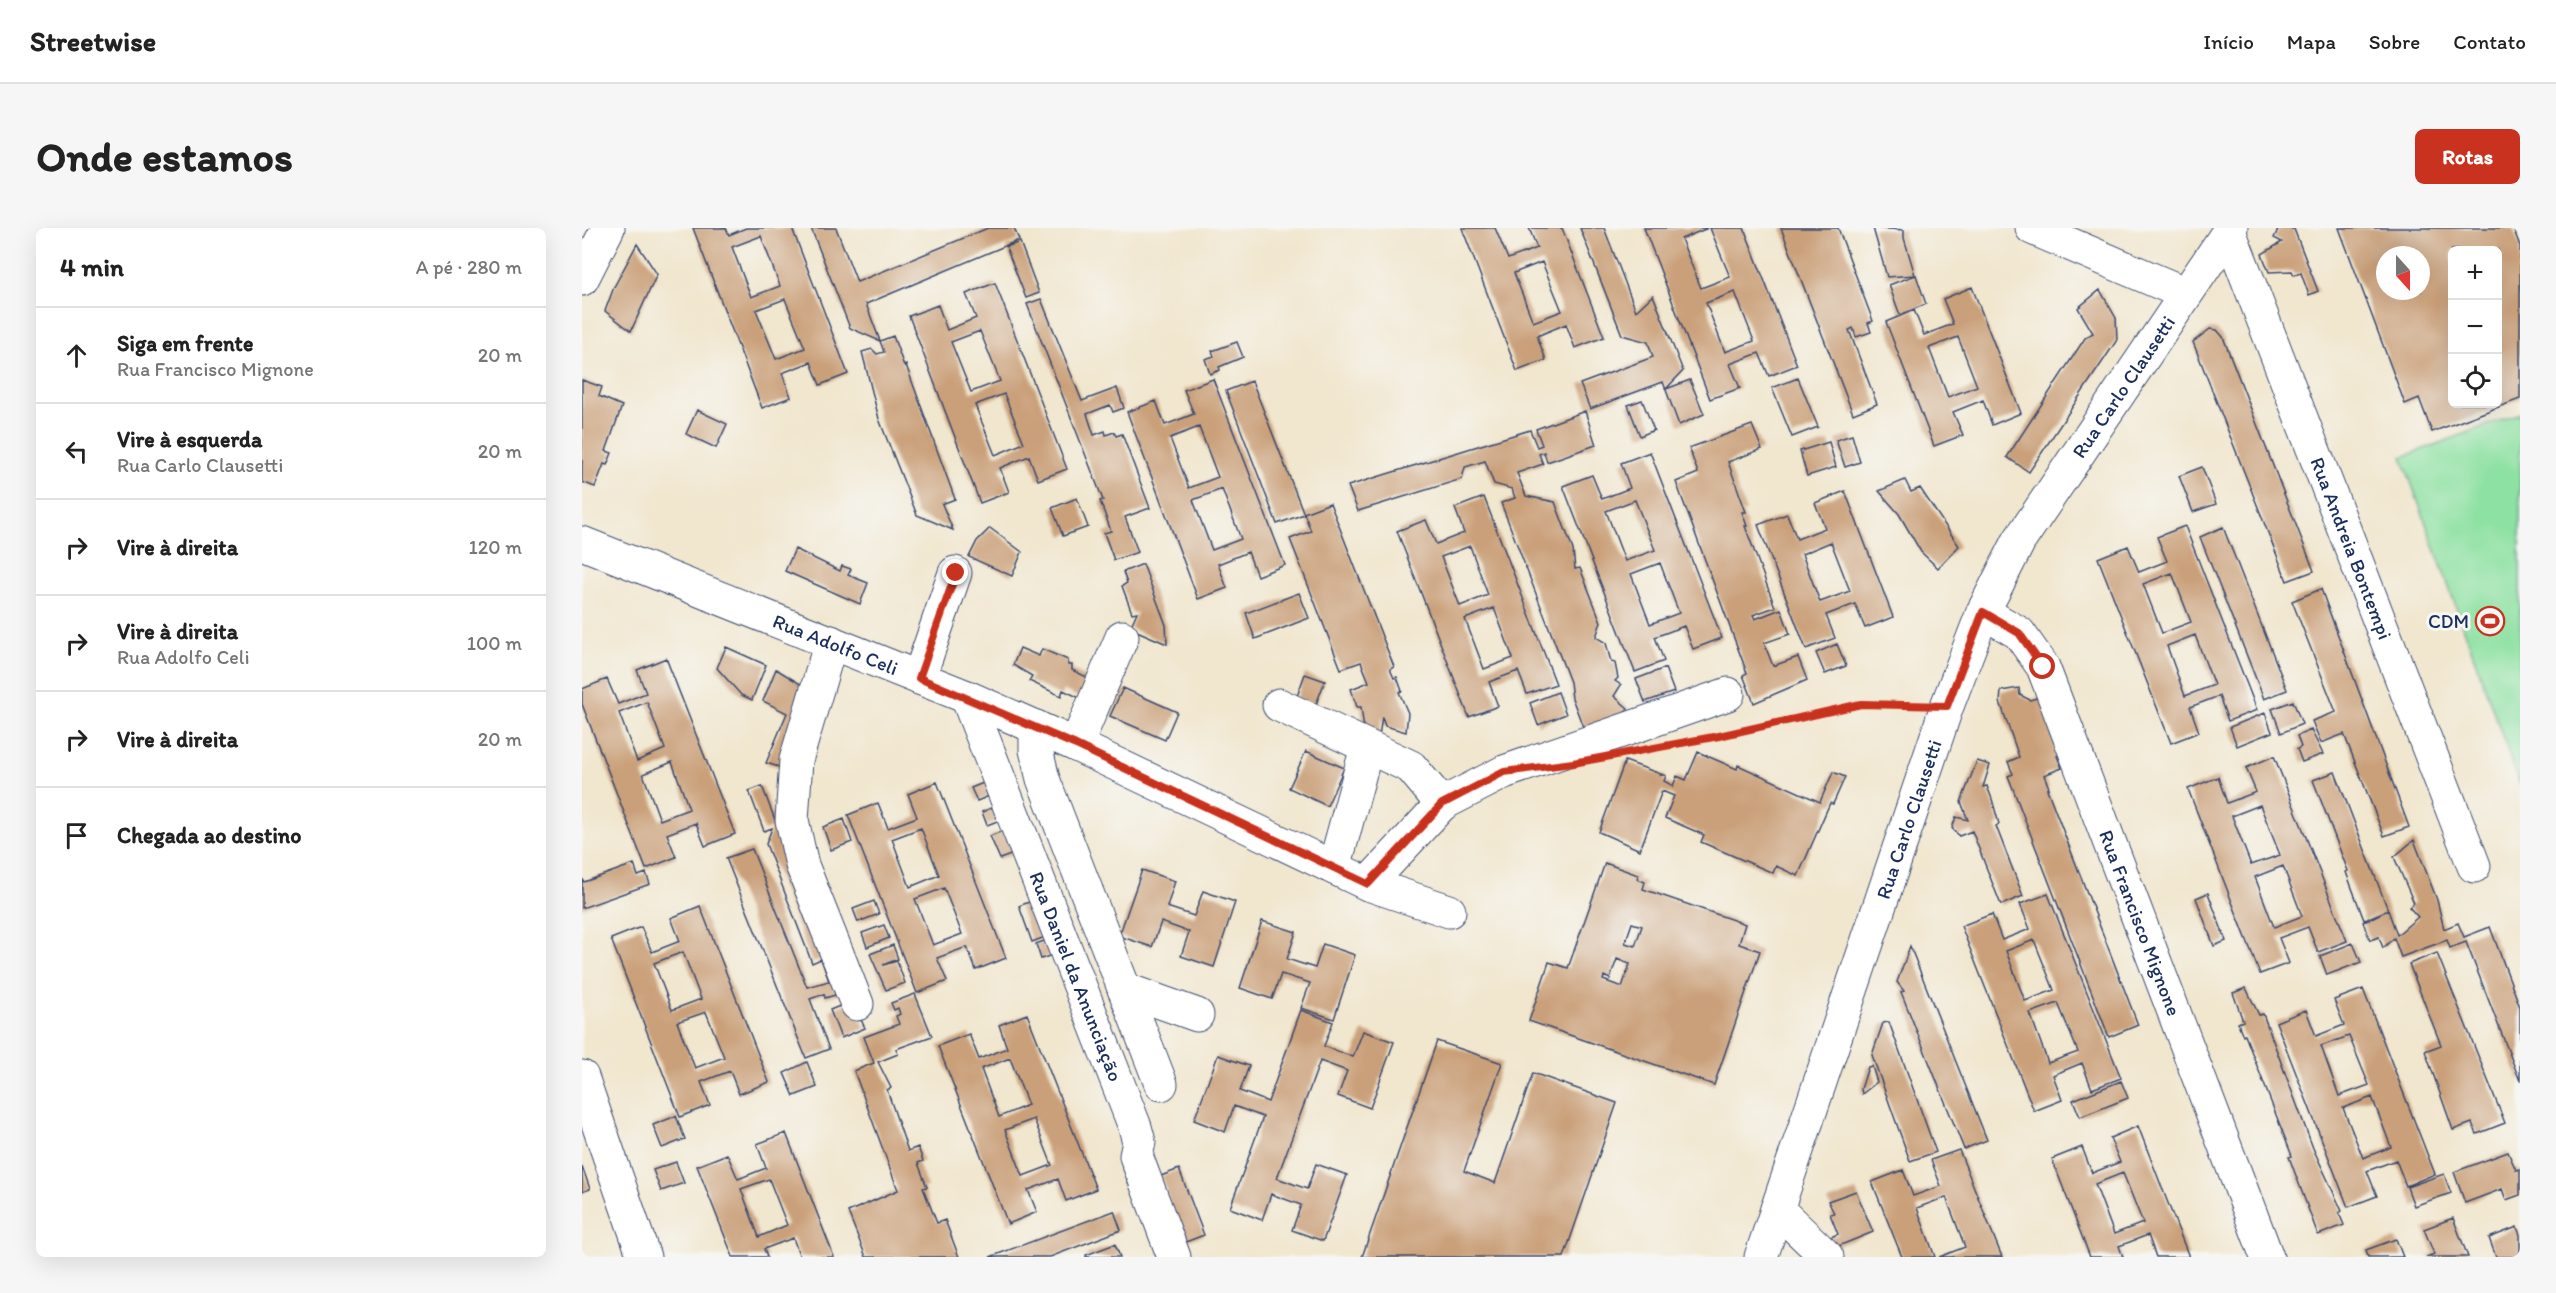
<!DOCTYPE html>
<html lang="pt">
<meta charset="utf-8">
<style>
:root{--surface:#fff;--page:#f6f6f6;--text:#222;--muted:#767676;--line:#e0e0e0;--accent:#c8321e}
body{margin:0;font-family:Itim,sans-serif;background:var(--page);color:var(--text)}
.controls{position:absolute;right:18px;top:18px;display:grid;overflow:hidden;border-radius:9px;box-shadow:0 6px 24px #0002}
.controls button{width:54px;height:54px;display:grid;place-items:center;padding:0;border:0;border-bottom:2px solid var(--line);background:var(--surface);color:var(--text);font:30px sans-serif}
.compass{position:absolute;left:1794px;top:18px;width:54px;height:54px;border-radius:50%;background:var(--surface);box-shadow:0 6px 24px #0002;rotate:159deg}
.stop{position:absolute;width:18px;height:18px;margin:-14px;border:4px solid #c8321e;border-radius:50%;background:#fff}
.stop.end{background:#c8321e;border-color:#fff;box-shadow:0 2px 6px #0008}
.list{margin:0;padding:0;list-style:none}
h2{display:flex;justify-content:space-between;align-items:center;height:78px;margin:0;padding:0 24px;font-size:26px}
h2 small{font-size:20px;font-weight:400;color:var(--muted)}
.list li{display:grid;grid-template-columns:39px 1fr auto;gap:18px;align-items:center;box-sizing:border-box;height:96px;padding:0 24px;border-top:2px solid var(--line)}
.list b{display:block;font-size:22px;white-space:nowrap}
.list p{margin:0;font-size:20px;white-space:nowrap;color:var(--muted)}
.list em{font-size:20px;font-style:normal;color:var(--muted)}
.icon{flex:none;width:33px;height:33px;fill:none;stroke:currentColor;stroke-width:2;stroke-linecap:round;stroke-linejoin:round}
.map{position:relative;flex:none;width:1938px;height:1029px;overflow:hidden;border-radius:9px}
header{display:flex;align-items:center;gap:36px;box-sizing:border-box;height:84px;padding:0 30px;background:var(--surface);border-bottom:2px solid var(--line)}
header strong{font-size:28px}
nav{display:flex;gap:33px;margin-inline-start:auto;font-size:21px}
.intro{display:flex;align-items:center;justify-content:space-between;box-sizing:border-box;height:144px;padding:0 36px}
h1{margin:0;font-size:42px}
.button{padding:15px 27px;border-radius:9px;background:var(--accent);color:#fff;font-size:21px;font-weight:700}
main{display:flex;gap:36px;padding:0 36px}
aside{flex:1;background:var(--surface);border-radius:9px;box-shadow:0 6px 24px #0002}
.map>svg:first-child{display:block}
</style>
<header>
<strong>Streetwise</strong>
<nav><a>Início</a><a>Mapa</a><a>Sobre</a><a>Contato</a></nav>
</header>
<div class="intro"><h1>Onde estamos</h1><a class="button">Rotas</a></div>
<main>
<aside>
<h2>4 min<small>A pé · 280 m</small></h2>
<ul class="list">
<li><svg class="icon" aria-label="ahead" viewBox="0 0 24 24"><path d="M12 20V5M6 11l6-6 6 6"/></svg><div><b>Siga em frente</b><p>Rua Francisco Mignone</p></div><em>20 m</em></li>
<li><svg class="icon" aria-label="left" viewBox="0 0 24 24"><path d="M17 20v-9H6M10 6l-5 5 5 5"/></svg><div><b>Vire à esquerda</b><p>Rua Carlo Clausetti</p></div><em>20 m</em></li>
<li><svg class="icon" aria-label="right" viewBox="0 0 24 24"><path d="M7 20v-9h11M14 6l5 5-5 5"/></svg><div><b>Vire à direita</b></div><em>120 m</em></li>
<li><svg class="icon" aria-label="right" viewBox="0 0 24 24"><path d="M7 20v-9h11M14 6l5 5-5 5"/></svg><div><b>Vire à direita</b><p>Rua Adolfo Celi</p></div><em>100 m</em></li>
<li><svg class="icon" aria-label="right" viewBox="0 0 24 24"><path d="M7 20v-9h11M14 6l5 5-5 5"/></svg><div><b>Vire à direita</b></div><em>20 m</em></li>
<li><svg class="icon" aria-label="arrive" viewBox="0 0 24 24"><path d="M6 21V4h12l-3 4 3 4H6"/></svg><div><b>Chegada ao destino</b></div></li>
</ul>
</aside>
<div class="map">
<svg width="1938" height="1029" viewBox="0 0 1938 1029">
<rect width="100%" height="100%" fill="#f6f6f2"/>
<filter id="ink" filterUnits="userSpaceOnUse"><feTurbulence type="fractalNoise" baseFrequency=".0167" numOctaves="2"/><feDisplacementMap in="SourceGraphic" scale="12" xChannelSelector="R" yChannelSelector="G"/><feConvolveMatrix kernelMatrix="1 2 1 2 8 2 1 2 1" color-interpolation-filters="sRGB"/></filter>
<filter id="wash" filterUnits="userSpaceOnUse"><feTurbulence type="fractalNoise" baseFrequency=".008" numOctaves="4" result="noise"/><feDisplacementMap in="SourceGraphic" scale="24" xChannelSelector="R" yChannelSelector="G"/><feGaussianBlur stdDeviation="1.35" result="paint"/><feColorMatrix in="noise" values="0 0 0 0 0 0 0 0 0 0 0 0 0 0 0 0 0 1.4 0 .05"/><feComposite in="paint" operator="in"/></filter>
<g filter="url(#wash)">
<rect width="100%" height="100%" fill="#f1e6ce"/>
<!-- pitch -->
<path fill="#8de1a2" stroke="#548880" stroke-width="1.5" d="M1938 185V557L1820 229Z"/>
<g id="blocks">
<!-- building -->
<path fill="#caa07a" fill-rule="evenodd" d="M111 0H144L147 7 164 0H210L266 146 238 157 229 134 200 145 209 169 180 180ZM179 8 198 58 169 69 150 19ZM203 71 223 120 194 131 174 82Z
M229 0H254L275 54 406 0H432L437 12 284 76 298 113 311 108 322 138 324 137 373 271 360 276 371 302 335 287 297 191 280 124 290 121 295 126 302 124 298 113 268 100Z
M880 0H913L926 31 955 20 947 0H980L1022 109 993 120 984 96 955 108 964 132 935 143ZM960 34 980 83 951 94 932 45Z
M998 0H1022L1054 83 1071 67 1101 143 1084 161 1108 152 1122 186 1097 197 1081 154 1008 181 998 156 1071 129 1066 114 1040 107Z
M1062 0H1126L1099 11 1119 60 1148 49 1128 0H1162L1215 137 1187 148 1177 125 1148 136 1158 160 1128 171ZM1153 64 1172 113 1143 124 1124 75Z
M1199 0H1256L1291 93 1286 95 1289 104 1274 109 1271 100 1267 102 1295 176 1271 186Z
M1291 0 1322 2V10L1333 47 1305 49Z
M1697 0 1712 1 1736 63 1727 67 1719 45 1712 47 1710 43 1687 44 1680 26 1700 14 1692 10Z
M1757 0H1931L1938 18V171L1850 204 1837 170 1823 176ZM1870 22H1916V176H1870ZM1803 27H1839V63H1803Z
M438 14 457 65 444 70 424 19Z
M55 16 75 46 49 103 23 83 32 59Z
M1334 47 1344 76 1318 87 1307 57Z
M413 55 485 241 456 252 447 228 418 240 427 264 398 275 327 88 356 77 365 102 394 90 384 66ZM398 103 418 153 389 164 369 114ZM422 166 442 215 413 227 393 177Z
M1390 59 1439 185 1410 197 1401 172 1371 184 1381 207 1352 218 1304 94 1332 82 1342 107 1371 96 1361 71ZM1376 109 1395 158 1366 169 1347 120Z
M1518 62 1534 90 1535 112 1447 244 1425 229 1503 110 1511 105 1496 80Z
M459 71 500 173 535 160 542 180 531 184 528 177 505 186 512 207 523 203 524 207 532 204 534 208 540 206 568 280 543 289 556 324 532 332 522 305 529 303 518 273 521 272 445 76Z
M1628 101 1635 102 1641 109 1732 343 1705 353 1611 114Z
M655 114 661 129 637 139 638 142 628 146 623 131 632 128 630 123Z
M1216 150 1236 199 1210 209 1190 160Z
M631 151 703 337 675 348 666 324 636 336 645 360 616 371 545 184 574 173 583 197 612 186 602 162ZM617 199 636 249 607 260 588 210ZM640 261 659 311 630 322 611 272Z
M0 152 20 159 17 168 40 178 24 223 30 225 25 237 22 236 13 259 0 254Z
M670 153 722 286 695 296 644 163Z
M1060 172 1072 202 1058 208 1046 177Z
M115 182 145 196 134 220 104 206Z
M1003 183 1014 217 965 234 962 224 957 226 961 236 935 245 944 268 973 274 991 322 993 341 998 340 1019 394 1014 409 1024 415 1029 434 1033 435 1036 450 1033 453 1039 457 1032 468 1046 480 1033 498 1005 509 990 470 988 454 919 275 933 270 930 261 912 256 903 233 883 239 880 251 776 283 766 258 948 202 955 219 960 217 954 201Z
M1170 197 1180 221 1146 234 1164 284H1160L1165 298H1163L1193 379 1171 387 1173 391 1199 381 1208 406 1182 415 1191 438 1216 429 1225 452 1172 475 1161 447 1165 445 1094 254 1116 245 1107 220Z
M1270 207 1278 234 1263 239 1254 212Z
M1247 214 1254 239 1225 248 1218 223Z
M1068 224 1140 410 1111 421 1102 398 1073 409 1082 433 1053 444 981 258 1010 247 1020 271 1048 260 1039 235ZM1053 272 1073 322 1043 333 1024 283ZM1078 335 1097 385 1068 396 1049 346Z
M1620 239 1634 276 1611 284 1597 248Z
M1323 252 1329 264 1338 260 1377 318 1356 340 1339 324 1317 286 1297 263Z
M1263 263 1311 389 1283 400 1273 376 1244 387 1253 410 1224 421 1176 297 1205 286 1215 311 1243 300 1233 275ZM1249 314 1268 363 1238 374 1220 326Z
M902 269 974 456 945 466 936 443 907 454 916 478 887 489 815 303 844 292 854 316 882 305 873 280ZM888 318 906 367 878 378 859 329ZM912 380 931 430 902 441 883 391Z
M495 270 506 299 481 308 470 280Z
M748 275 812 439 808 441 812 450 815 449 820 463 817 464 826 485 824 504 803 498 800 489 797 508 782 501 779 479H775L769 461 787 454 779 434 759 441 708 311 729 303 722 285Z
M1603 298 1675 482 1646 493 1637 468 1608 479 1617 504 1589 515 1516 330 1546 318 1557 344 1585 333 1575 309ZM1590 345 1609 394 1580 405 1561 356ZM1613 407 1632 457 1603 468 1585 418Z
M1641 299 1705 462 1682 471 1618 309Z
M408 300 440 324 430 348 387 329 395 313Z
M213 321 258 343 260 338 269 341 266 347 286 355 278 376 203 343Z
M561 336 584 397 585 416 548 400 555 384 550 385 540 358 545 355 541 344Z
M1739 361 1827 599 1802 608 1762 506 1739 515 1730 493 1754 484 1710 373Z
M717 365 727 390 673 411 664 385Z
M1255 416 1264 438 1243 446 1234 425Z
M144 419 184 437 170 472 159 467 135 440Z
M438 420 457 428 460 421 486 432V437H490V442L511 452 500 471 481 462 479 468 447 453 450 448 431 437Z
M84 430 153 606 123 618 114 595 85 606 94 629 64 641 0 476V461L25 451 36 476 64 465 55 442ZM65 474 83 521 55 533 37 485ZM90 534 107 581 78 592 61 546Z
M1083 440 1092 464 1063 474 1054 451Z
M194 441 225 460 197 539 184 535 205 485 181 473Z
M723 446 743 453 733 479 714 471Z
M541 460 595 484 583 512 528 488Z
M1437 460 1438 467 1448 472 1458 469 1485 524 1475 528 1480 540 1462 547 1467 560 1465 561 1556 797 1527 809 1426 548 1431 546 1426 534 1437 529 1418 474 1419 463Z
M976 464 984 486 956 497 948 475Z
M1711 473 1720 496 1699 505 1690 481Z
M1683 485 1690 504 1655 518 1648 499Z
M1729 502 1741 526 1720 534 1715 521 1719 519 1715 508Z
M724 523 762 540 745 578 707 560Z
M1116 524 1155 541 1156 537 1238 574 1251 544 1263 549 1251 576 1248 575 1216 648 1194 638 1191 645 1119 614 1122 607 1083 590 1092 568 1080 563 1058 622 1017 604 1043 533 1084 548 1082 553 1091 558 1095 548 1104 552Z
M1692 528 1765 713 1736 724 1726 699 1697 710 1707 735 1678 746 1606 561 1636 549 1645 575 1674 564 1664 540ZM1678 577 1698 627 1669 637 1650 588ZM1701 638 1720 688 1692 699 1673 649Z
M1395 533 1408 537 1401 559 1405 558 1410 571 1417 596 1414 598 1441 668 1419 677 1390 603 1377 608 1370 600 1374 589 1386 592 1379 574Z
M1753 544 1806 682 1815 707 1836 689 1827 679 1832 675 1812 629 1832 612 1855 672 1862 701 1876 695 1882 709 1908 699 1938 779V853L1884 714 1868 720 1865 712 1819 729 1812 710 1801 720 1797 709 1788 712 1781 694 1806 682 1782 692 1764 644 1766 643 1731 552Z
M411 551 417 564 395 573 389 560Z
M355 554 424 730 394 742 385 719 355 730 365 753 335 765 266 587 296 575 306 600 335 589 326 566ZM339 600 357 647 328 659 310 611ZM362 660 380 706 351 717 333 671Z
M180 558 193 592 198 580 260 765 243 770 242 766 228 771 247 821 224 830 144 630 170 621 225 759 247 753 239 731 230 735 184 616 190 600 182 603 167 563Z
M421 575 426 589 405 597 400 584Z
M262 591 270 614 249 622 241 599Z
M430 599 439 623 418 631 408 608Z
M1023 635 1056 647 1055 651 1063 654 1061 661 1163 696 1157 716 1178 723 1132 857 947 793 967 734 986 740ZM1050 695 1060 698 1053 718 1043 715ZM1035 731 1048 736 1040 759 1021 752 1022 748 1028 751Z
M52 636 56 648 64 645 68 656 0 680V650L2 654Z
M560 642 593 653 585 679 612 688 621 663 653 674 632 739 599 728 607 704 579 694 570 719 537 708Z
M1626 665 1644 713 1632 718 1614 670Z
M1466 666 1539 850 1510 861 1500 835 1471 847 1480 872 1452 883 1379 698 1410 686 1420 712 1448 701 1438 676ZM1452 712 1472 762 1443 773 1424 723ZM1476 775 1496 824 1466 835 1448 785Z
M457 670 471 706 450 714 437 678Z
M292 673 297 686 276 694 271 681Z
M118 678 187 854 157 866 148 843 119 854 128 877 98 889 29 711 59 699 70 724 98 713 89 690ZM101 724 119 771 90 782 72 735ZM124 784 142 829 113 840 95 794Z
M680 693 714 704 705 731 733 740 741 716 773 727 752 791 719 780 728 755 699 746 690 771 658 760Z
M302 697 307 710 285 719 280 705Z
M473 709 478 724 459 731 454 716Z
M1771 715 1779 734 1745 747 1738 728Z
M311 717 316 731 301 737 315 733 323 755 304 762 288 726Z
M1328 718 1405 912 1382 921 1319 764 1322 763 1315 754Z
M1855 725 1923 895 1895 906 1890 895 1871 902 1843 823 1859 817 1827 736Z
M1664 760 1677 787 1681 786 1731 920 1760 983 1757 985 1762 997 1736 1007 1707 929 1710 928 1663 807 1661 808 1656 795 1661 793 1651 765Z
M1781 761 1853 946 1824 958 1814 932 1785 943 1795 968 1766 979 1694 794 1724 782 1734 808 1762 797 1752 772ZM1767 808 1787 857 1757 868 1739 818ZM1790 869 1809 919 1781 930 1761 880Z
M333 766 350 808 314 821 316 826 296 834 309 860 305 862 326 923 336 919 341 933 336 935 345 959 341 960 355 995 363 992 377 1029H284L266 984 316 962 272 843 292 835 282 809 317 796 314 788 318 786 316 780 312 782 309 775Z
M270 773 283 800 259 810 248 782Z
M719 782 751 794 742 818 771 829 781 803 812 814 788 880 756 868 765 843 738 833 695 950 725 961 734 936 765 947 741 1013 710 1002 719 977 689 966 680 992 648 980 681 889 652 878 643 904 612 892 636 827 667 838 658 863 686 874Z
M445 786 514 961 484 973 476 951 446 962 455 984 426 996 356 818 387 806 397 831 425 820 417 797ZM428 830 446 877 417 889 399 841ZM452 891 470 937 441 948 423 902Z
M1307 794 1354 924 1328 933 1290 827 1301 795Z
M855 813 920 835 882 943 913 955 951 845 1035 875 982 1029H780Z
M225 834 235 859 212 868 202 845Z
M1290 838 1295 854 1280 866 1279 861 1286 839Z
M1539 853 1546 870 1498 889 1491 872Z
M94 888 103 911 80 920 71 897Z
M1556 898 1607 1029H1574L1566 1007 1537 1018 1541 1029H1508L1470 931 1500 919 1510 945 1538 934 1528 910ZM1541 945 1561 995 1532 1006 1513 956Z
M204 905 252 1029H218L211 1010 182 1021 185 1029H151L115 938 145 926 156 951 184 940 175 916ZM187 951 205 997 177 1009 159 961Z
M1377 922 1420 1029H1357L1383 1019 1364 969 1335 980 1353 1029H1320L1290 954 1321 942 1331 968 1359 958 1349 932Z
M1926 924 1934 942 1938 941V967L1924 972 1920 961 1883 975 1872 944Z
M94 934 102 955 79 963 71 942Z
M0 938 8 961 0 964Z
M597 941 622 1007 601 1015 579 948Z
M1862 946 1869 965 1832 978 1825 959Z
M1274 963 1291 1004 1249 1021 1244 1011 1256 1006 1248 986 1252 985 1246 973Z
M532 983 539 1002 468 1029H408Z
M1871 990 1886 1029H1844L1852 1026 1842 1001Z
M1935 999 1938 1007V1029H1914L1907 1010Z
M1814 1011 1821 1029H1786L1784 1022Z
M533 1016 538 1029H504V1027Z"/>
</g>
</g>
<g filter="url(#ink)">
<use href="#blocks" fill-opacity="0" stroke="#3b4a6f" stroke-width="1.5"/>
<g fill="none" stroke-linecap="round" stroke-linejoin="round">
<!-- minor casing -->
<g stroke="#3b4a6f" stroke-width="35">
<g id="minor">
<path d="M1450 0 1602 65"/>
<path id="s1" d="M1647 3 1892 638"/>
<path d="M0 51 26 0"/>
<path id="s2" d="M0 315 385 469 494 517 786 656 867 683"/>
<path id="s3" d="M1401 384 1437 405 1461 439 1685 1029"/>
<path d="M249 414 214 532 210 592 220 637 275 776"/>
<path d="M337 450 373 345"/>
<path id="s4" d="M385 469 553 899 557 914 554 928 592 1029"/>
<path d="M697 477 829 539 860 576"/>
<path d="M454 499V522L461 551 579 856"/>
<path d="M494 517 540 409"/>
<path d="M752 640 785 519"/>
<path d="M786 656 860 576 922 544 1146 466"/>
<path d="M542 761 615 787"/>
<path d="M0 849 62 1029"/>
<path d="M1195 981 1245 1029"/>
<path id="s5" d="M1179 1029 1365 478 1401 384 1437 313 1649 0"/>
</g>
</g>
<!-- path -->
<path stroke="#3b4a6f" stroke-width="4" stroke-dasharray="1.5 4.5" stroke-linecap="butt" d="M1133 509 1279 476 1331 477"/>
<!-- minor -->
<use href="#minor" stroke="#fff" stroke-width="33"/>
</g>
</g>
<g fill="none" stroke-linecap="round" stroke-linejoin="round" filter="url(#ink)">
<!-- route -->
<path stroke="#c8321e" stroke-width="8" d="M374 345 337 450 494 517 786 656 860 576 922 544 991 535 1137 508 1279 476 1365 478 1401 384 1437 405 1461 439"/>
</g>
<!-- icons -->
<defs>
<g id="stadium-ring" transform="scale(1.5)"><circle r="9.5" fill="#f6f6f2" stroke="#c8321e" stroke-width="1.5"/><path d="M0-5a6.5 5 0 1 0 0 10a6.5 5 0 1 0 0-10ZM-3.5-1.8h7v3.6h-7Z" fill="#c8321e"/></g>
</defs>
<g fill-rule="evenodd">
<use href="#stadium-ring" x="1908" y="393"/>
</g>
<g text-anchor="middle" dominant-baseline="central" stroke-width="6" stroke-linejoin="round" paint-order="stroke">
<!-- street labels -->
<g font-size="20" fill="#1b2f5e" stroke="#f6f6f2">
<text stroke="none"><textPath href="#s5" startOffset="948">Rua Carlo Clausetti</textPath></text>
<text stroke="none"><textPath href="#s1" startOffset="340">Rua Andreia Bontempi</textPath></text>
<text stroke="none"><textPath href="#s2" startOffset="273">Rua Adolfo Celi</textPath></text>
<text stroke="none"><textPath href="#s5" startOffset="462">Rua Carlo Clausetti</textPath></text>
<text stroke="none"><textPath href="#s3" startOffset="357">Rua Francisco Mignone</textPath></text>
<text stroke="none"><textPath href="#s4" startOffset="300">Rua Daniel da Anunciação</textPath></text>
</g>
<!-- poi labels -->
<g font-size="20" fill="#1b2f5e" stroke="#f6f6f2" text-anchor="end">
<text x="1887" y="393">CDM</text>
</g>
</g>
</svg>
<div class="controls">
<button>+</button>
<button>−</button>
<button><svg class="icon" aria-label="locate" viewBox="0 0 24 24"><circle cx="12" cy="12" r="6"/><path d="M12 2v4M12 18v4M2 12h4M18 12h4"/></svg></button>
</div>
<svg class="compass" viewBox="-18 -18 36 36"><path d="M0-13l5 13h-10z" fill="#e53935"/><path d="M0 13l5-13h-10z" fill="#767676"/></svg>
<div class="stop" style="left:1461px;top:439px"></div>
<div class="stop end" style="left:374px;top:345px"></div>
</div>
</main>
